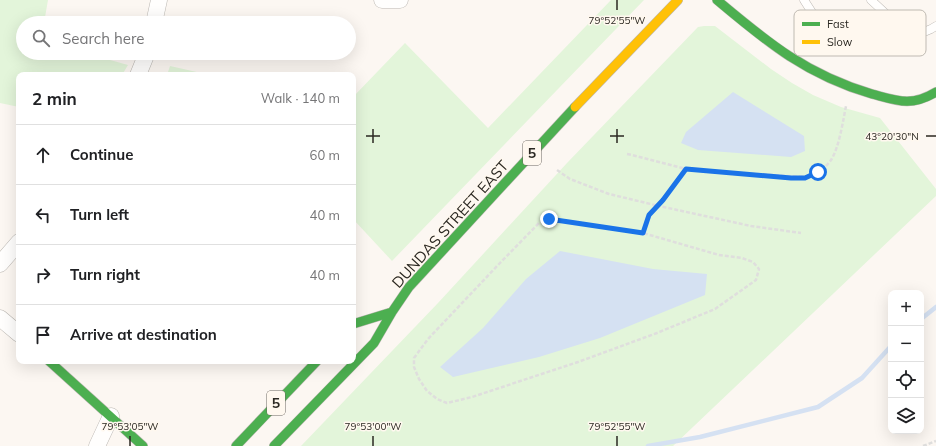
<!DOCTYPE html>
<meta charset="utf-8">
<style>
:root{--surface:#fff;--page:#f6f6f6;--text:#202124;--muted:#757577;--line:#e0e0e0}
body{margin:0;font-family:Mulish,sans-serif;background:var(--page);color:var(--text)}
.controls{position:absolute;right:12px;bottom:12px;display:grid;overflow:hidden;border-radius:8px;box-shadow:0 4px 16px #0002}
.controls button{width:36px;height:36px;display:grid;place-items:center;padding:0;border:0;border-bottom:1px solid var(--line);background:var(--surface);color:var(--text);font:20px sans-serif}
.stop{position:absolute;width:12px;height:12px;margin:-9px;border:3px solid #1a73e8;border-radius:50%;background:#fff}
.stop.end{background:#1a73e8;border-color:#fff;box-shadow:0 1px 4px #0008}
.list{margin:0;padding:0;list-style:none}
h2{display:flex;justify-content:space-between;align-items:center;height:52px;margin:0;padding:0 16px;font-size:17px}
h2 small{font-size:13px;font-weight:400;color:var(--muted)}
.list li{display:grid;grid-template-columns:26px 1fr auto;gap:12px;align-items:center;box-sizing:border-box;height:60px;padding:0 16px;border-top:1px solid var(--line)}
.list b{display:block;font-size:15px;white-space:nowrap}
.list em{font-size:13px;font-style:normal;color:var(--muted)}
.icon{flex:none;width:22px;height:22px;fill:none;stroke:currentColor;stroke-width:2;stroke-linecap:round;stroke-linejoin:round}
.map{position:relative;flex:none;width:936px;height:446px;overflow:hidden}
.search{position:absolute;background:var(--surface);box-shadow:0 4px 16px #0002;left:16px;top:16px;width:340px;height:44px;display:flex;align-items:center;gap:10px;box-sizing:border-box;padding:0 14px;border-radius:22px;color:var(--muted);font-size:15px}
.panel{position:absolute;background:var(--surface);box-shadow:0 4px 16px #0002;left:16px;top:72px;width:340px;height:292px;border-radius:8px}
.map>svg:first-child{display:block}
</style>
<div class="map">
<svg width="936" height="446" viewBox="0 0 936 446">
<rect width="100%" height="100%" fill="#fcf7f2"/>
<!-- green -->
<path fill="#e3f5da" d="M0 0H48L44 23H23V53H85L128 65 122 75H19V107L0 103Z
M611 0H644L392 261 353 219V97L405 43 488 128Z
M704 26H715L771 69 792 83 813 95 841 107 880 118 936 189V196L673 446H301L438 303 567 163 698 27Z
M170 66 210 75H167Z"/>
<!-- water -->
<path fill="#d5e1f2" d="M733 92 804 136 805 151 791 157 698 150 681 143 686 132Z
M560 251 653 269 707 274 705 295 600 338 539 357 453 377 440 367 483 328 526 279Z"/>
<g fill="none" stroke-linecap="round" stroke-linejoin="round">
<!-- stream -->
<path stroke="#d5e1f2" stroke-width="4.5" d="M921 319 936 307
M648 446 700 437 818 407 862 378 891 346"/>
<!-- lane casing -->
<g stroke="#bab6b1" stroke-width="9">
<path id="lane" d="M804 0 813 14 842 30 898 43 931 29 936 26
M871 0 911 37"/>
</g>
<!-- street casing -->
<g stroke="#bab6b1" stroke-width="17">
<path id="street" d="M382 0H400
M154 23 159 0
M138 75 147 53
M0 264 19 242
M0 318 19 334
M97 446 111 416"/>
</g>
<!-- fast casing -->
<g stroke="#bab6b1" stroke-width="10">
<path id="fast" d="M717 0C768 43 807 75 872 94 898 101 911 107 936 92
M353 324 392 312
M49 361 143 446
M236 446 317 361
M274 446 374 343 392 312 409 287 575 107"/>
</g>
<!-- slow casing -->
<g stroke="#bab6b1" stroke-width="10">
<path id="slow" d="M575 107 678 0"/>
</g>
<!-- path -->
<path stroke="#dfdedd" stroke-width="2.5" stroke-dasharray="4 2" stroke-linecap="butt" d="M627 154 632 155 690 170 805 177C815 174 825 169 831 160 839 148 843 121 846 106
M557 170 570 179 609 194 659 206 686 169
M549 219 626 231 643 233 719 255 742 258 753 262 759 269 756 280 715 309 657 333 578 362 472 397 447 403 437 399 427 391 419 379 414 367V358L428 339 499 264 539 223Z
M643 233 649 215 659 206 751 226 801 233
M923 446 936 441"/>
<!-- lane -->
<use href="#lane" stroke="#fffefd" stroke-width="8"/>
<!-- street -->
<use href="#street" stroke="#fffefd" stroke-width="16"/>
<!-- fast -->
<use href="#fast" stroke="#4caf50" stroke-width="9"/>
<!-- slow -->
<use href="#slow" stroke="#ffc107" stroke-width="9"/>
</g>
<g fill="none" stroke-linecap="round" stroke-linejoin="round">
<!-- route -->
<path stroke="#1a73e8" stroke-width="5" d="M549 219 643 233 649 215 663 200 686 169 791 178H805L818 172"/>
</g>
<!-- ticks -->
<path fill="none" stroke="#2b2822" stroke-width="1.5" d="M617 0V10M373 129V143M617 129V143M366 136H380M610 136H624M926 136H936M130 436V446M373 436V446M617 436V446"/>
<g text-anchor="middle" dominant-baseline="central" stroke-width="3" stroke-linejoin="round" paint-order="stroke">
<!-- shield labels -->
<g fill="#fff8ef" stroke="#6b6660" stroke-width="1">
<rect x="523" y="141" width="18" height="24" rx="3"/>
<rect x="267" y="391" width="18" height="24" rx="3"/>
</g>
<g font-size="14" font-weight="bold" fill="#2b2822">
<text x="532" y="153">5</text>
<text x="276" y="403">5</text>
</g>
<!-- street labels -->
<g font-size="15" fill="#2b2822" stroke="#fff8ef">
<text transform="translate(450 224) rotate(-48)">DUNDAS STREET EAST</text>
</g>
</g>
<!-- legend -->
<rect x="794" y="10" width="132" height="46" rx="6" fill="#fff8ef" stroke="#bfbab2" stroke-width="1"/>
<rect x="802" y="22" width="18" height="4" fill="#4caf50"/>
<rect x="802" y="40" width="18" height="4" fill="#ffc107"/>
<g font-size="11" fill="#2b2822">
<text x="827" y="28">Fast</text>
<text x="827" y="46">Slow</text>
</g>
<g font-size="10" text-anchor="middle" fill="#2b2822" stroke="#fff8ef" stroke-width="3" stroke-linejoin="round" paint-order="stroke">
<text x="617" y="24">79°52'55"W</text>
<text x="892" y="140">43°20'30"N</text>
<text x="130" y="430">79°53'05"W</text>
<text x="373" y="430">79°53'00"W</text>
<text x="617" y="430">79°52'55"W</text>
</g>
</svg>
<div class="controls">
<button>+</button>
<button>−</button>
<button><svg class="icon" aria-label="locate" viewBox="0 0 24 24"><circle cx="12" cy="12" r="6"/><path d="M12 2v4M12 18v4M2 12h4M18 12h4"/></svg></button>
<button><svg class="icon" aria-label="layers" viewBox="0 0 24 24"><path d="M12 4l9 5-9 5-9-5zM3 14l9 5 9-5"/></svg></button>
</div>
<div class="stop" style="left:818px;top:172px"></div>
<div class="stop end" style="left:549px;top:219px"></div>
<div class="search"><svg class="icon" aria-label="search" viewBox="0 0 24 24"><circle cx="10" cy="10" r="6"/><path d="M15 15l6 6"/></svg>Search here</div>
<section class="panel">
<h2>2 min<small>Walk · 140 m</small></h2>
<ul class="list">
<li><svg class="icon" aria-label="ahead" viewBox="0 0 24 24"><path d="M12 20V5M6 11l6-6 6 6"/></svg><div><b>Continue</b></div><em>60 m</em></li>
<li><svg class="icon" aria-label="left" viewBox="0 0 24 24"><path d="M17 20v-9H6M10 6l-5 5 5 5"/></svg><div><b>Turn left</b></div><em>40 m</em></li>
<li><svg class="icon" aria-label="right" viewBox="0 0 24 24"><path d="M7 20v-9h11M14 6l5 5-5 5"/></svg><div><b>Turn right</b></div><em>40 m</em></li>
<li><svg class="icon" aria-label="arrive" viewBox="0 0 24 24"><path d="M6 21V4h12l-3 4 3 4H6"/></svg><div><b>Arrive at destination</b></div></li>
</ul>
</section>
</div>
